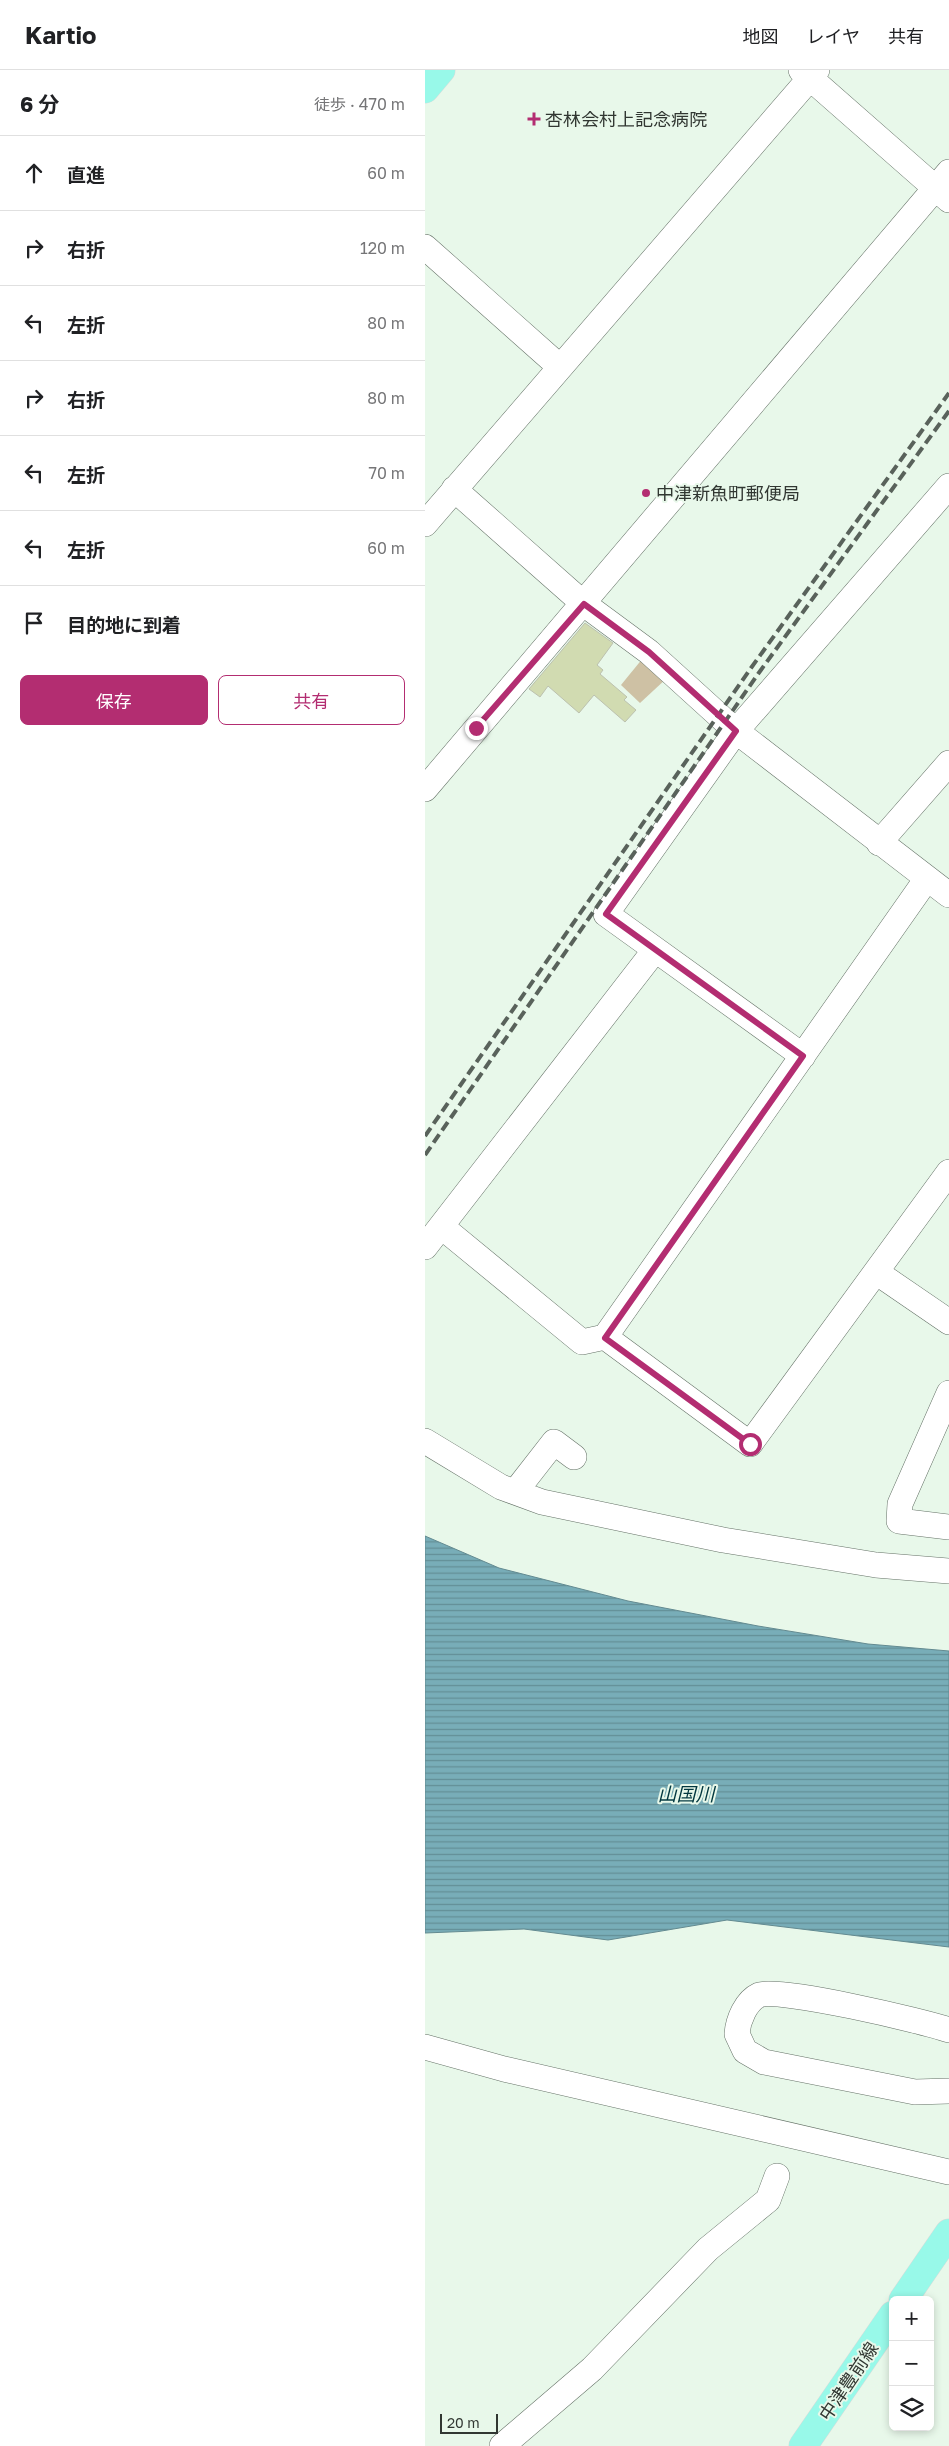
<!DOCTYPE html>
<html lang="ja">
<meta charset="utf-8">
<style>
:root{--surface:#fff;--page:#f6f6f6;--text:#202124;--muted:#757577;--line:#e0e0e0;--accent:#b32d71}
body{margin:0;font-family:"Golos Text","Noto Sans JP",sans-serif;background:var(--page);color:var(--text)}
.controls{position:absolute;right:15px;bottom:15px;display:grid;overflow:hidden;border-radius:8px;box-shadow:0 2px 8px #0003}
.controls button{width:45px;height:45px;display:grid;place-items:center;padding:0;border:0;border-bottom:1px solid var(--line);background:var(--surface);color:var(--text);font:25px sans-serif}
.scale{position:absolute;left:15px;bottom:12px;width:58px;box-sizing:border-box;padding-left:5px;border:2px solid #313732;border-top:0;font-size:14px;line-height:18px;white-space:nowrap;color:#313732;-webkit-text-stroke:4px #e8f8ea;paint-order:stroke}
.stop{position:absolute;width:15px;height:15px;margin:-11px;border:4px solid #b32d71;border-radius:50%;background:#fff}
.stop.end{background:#b32d71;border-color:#fff;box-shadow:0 1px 5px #0008}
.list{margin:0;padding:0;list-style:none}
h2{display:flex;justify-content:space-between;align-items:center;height:65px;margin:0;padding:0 20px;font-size:21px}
h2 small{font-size:16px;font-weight:400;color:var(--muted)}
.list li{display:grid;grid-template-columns:32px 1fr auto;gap:15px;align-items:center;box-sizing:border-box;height:75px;padding:0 20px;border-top:1px solid var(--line)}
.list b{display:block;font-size:19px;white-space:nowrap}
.list em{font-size:16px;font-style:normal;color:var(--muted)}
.actions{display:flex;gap:10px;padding:15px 20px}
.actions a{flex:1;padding:11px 0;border:1px solid var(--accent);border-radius:8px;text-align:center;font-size:18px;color:var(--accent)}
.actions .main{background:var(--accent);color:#fff}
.icon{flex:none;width:28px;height:28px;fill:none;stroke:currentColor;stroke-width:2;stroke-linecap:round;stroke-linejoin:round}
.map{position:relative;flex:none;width:524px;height:2376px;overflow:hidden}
header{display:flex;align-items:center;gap:30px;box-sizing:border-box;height:70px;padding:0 25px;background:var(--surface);border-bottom:1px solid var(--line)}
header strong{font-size:24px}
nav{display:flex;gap:28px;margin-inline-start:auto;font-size:18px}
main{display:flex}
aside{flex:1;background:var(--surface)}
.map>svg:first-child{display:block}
</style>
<header>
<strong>Kartio</strong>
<nav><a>地図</a><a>レイヤ</a><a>共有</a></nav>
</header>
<main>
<aside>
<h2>6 分<small>徒歩 · 470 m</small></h2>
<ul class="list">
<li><svg class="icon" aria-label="ahead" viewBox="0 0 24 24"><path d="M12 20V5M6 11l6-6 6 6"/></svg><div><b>直進</b></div><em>60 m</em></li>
<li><svg class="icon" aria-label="right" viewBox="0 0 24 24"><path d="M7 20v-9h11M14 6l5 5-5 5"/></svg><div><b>右折</b></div><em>120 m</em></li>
<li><svg class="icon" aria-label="left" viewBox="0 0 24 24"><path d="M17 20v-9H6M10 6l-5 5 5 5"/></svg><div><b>左折</b></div><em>80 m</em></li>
<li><svg class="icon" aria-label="right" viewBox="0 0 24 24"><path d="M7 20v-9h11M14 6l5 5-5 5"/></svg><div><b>右折</b></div><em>80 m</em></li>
<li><svg class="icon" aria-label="left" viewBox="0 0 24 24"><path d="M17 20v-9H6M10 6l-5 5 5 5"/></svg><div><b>左折</b></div><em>70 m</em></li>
<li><svg class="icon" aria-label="left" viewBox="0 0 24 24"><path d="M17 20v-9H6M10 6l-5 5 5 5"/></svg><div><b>左折</b></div><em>60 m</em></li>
<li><svg class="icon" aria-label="arrive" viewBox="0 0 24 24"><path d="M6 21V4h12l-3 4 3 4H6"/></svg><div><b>目的地に到着</b></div></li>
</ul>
<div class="actions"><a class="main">保存</a><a>共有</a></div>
</aside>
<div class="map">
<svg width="524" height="2376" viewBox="0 0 524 2376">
<defs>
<pattern id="water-rules" width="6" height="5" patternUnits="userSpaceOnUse" patternTransform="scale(1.25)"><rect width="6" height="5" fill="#78adb8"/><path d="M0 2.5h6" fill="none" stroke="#638e96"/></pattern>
</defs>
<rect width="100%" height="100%" fill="#e8f8ea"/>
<!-- green -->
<path fill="#cec1a4" d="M218 588 242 608 215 633 196 615Z"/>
<!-- water -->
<path fill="url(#water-rules)" stroke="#638a90" d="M0 1466 74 1498 203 1531 333 1556 443 1574 524 1581V1877L302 1850 183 1870 99 1859 0 1863Z"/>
<!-- building -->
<path fill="#d1dbb1" stroke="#bcc1af" d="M160 553 188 573 172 595 178 600 175 604 202 627 199 630 211 640 200 652 169 625 154 643 123 616 115 627 104 619Z"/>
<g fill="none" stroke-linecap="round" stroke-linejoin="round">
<!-- minor casing -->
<g stroke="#657267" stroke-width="26">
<path id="minor" d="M376 0 524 130
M0 177 135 297
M29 419 159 534 224 582 311 661 524 825
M0 454 392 0
M0 719 524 102
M454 773 524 693
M378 986 181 844 311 661 524 416
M17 1157 157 1272 180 1267 501 810
M0 1177 230 880
M451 1202 524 1252
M180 1267 325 1374 524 1102
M524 1323 475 1434 474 1451 524 1457
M0 1371 76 1417 117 1432 298 1470 451 1495 524 1501
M90 1422 129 1372 149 1387
M524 1960C498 1951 353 1917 334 1925 321 1931 313 1950 312 1964L320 1981 339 1992 490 2022 524 2021
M0 1977 79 1999 524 2102
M77 2376 167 2299 283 2179 343 2130 352 2106"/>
</g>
<!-- major casing -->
<g stroke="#dadbda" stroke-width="29">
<path id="major" d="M0 19 16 0
M478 2230 524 2163
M378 2376 468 2245"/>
</g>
<!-- minor -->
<use href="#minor" stroke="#fff" stroke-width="25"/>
<!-- major -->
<use href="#major" stroke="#98f9e9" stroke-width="28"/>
<!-- rail -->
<path stroke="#59625b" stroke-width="4" stroke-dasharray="10 5" stroke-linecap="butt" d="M0 1066 326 598 524 323
M0 1085 333 604 524 341"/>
</g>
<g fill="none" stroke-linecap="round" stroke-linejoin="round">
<!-- route -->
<path stroke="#b32d71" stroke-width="6" d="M51 658 159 534 224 582 311 661 181 844 378 986 180 1268 325 1374"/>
</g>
<!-- markers -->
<g fill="#b32d71" stroke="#e8f8ea" stroke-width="2">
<path d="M106.5 41.5h5v5h5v5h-5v5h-5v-5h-5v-5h5z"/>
<circle cx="221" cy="423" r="5"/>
</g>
<g text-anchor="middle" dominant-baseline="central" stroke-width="4" stroke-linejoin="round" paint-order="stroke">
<!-- poi labels -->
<g font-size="18" fill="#313732" stroke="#e8f8ea" text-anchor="start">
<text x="120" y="49">杏林会村上記念病院</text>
<text x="231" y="423">中津新魚町郵便局</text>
</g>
<!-- street labels -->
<g font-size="18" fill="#313732" stroke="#e8f8ea">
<text transform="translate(423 2311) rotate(-56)">中津豊前線</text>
</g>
<!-- water labels -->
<g font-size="19" font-style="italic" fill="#02373f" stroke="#e8f8ea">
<text x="261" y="1723">山国川</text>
</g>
</g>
</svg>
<div class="controls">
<button>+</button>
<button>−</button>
<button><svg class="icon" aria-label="layers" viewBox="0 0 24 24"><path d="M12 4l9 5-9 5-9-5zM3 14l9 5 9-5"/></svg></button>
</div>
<div class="scale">20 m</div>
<div class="stop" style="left:325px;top:1374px"></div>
<div class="stop end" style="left:51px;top:658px"></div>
</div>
</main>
